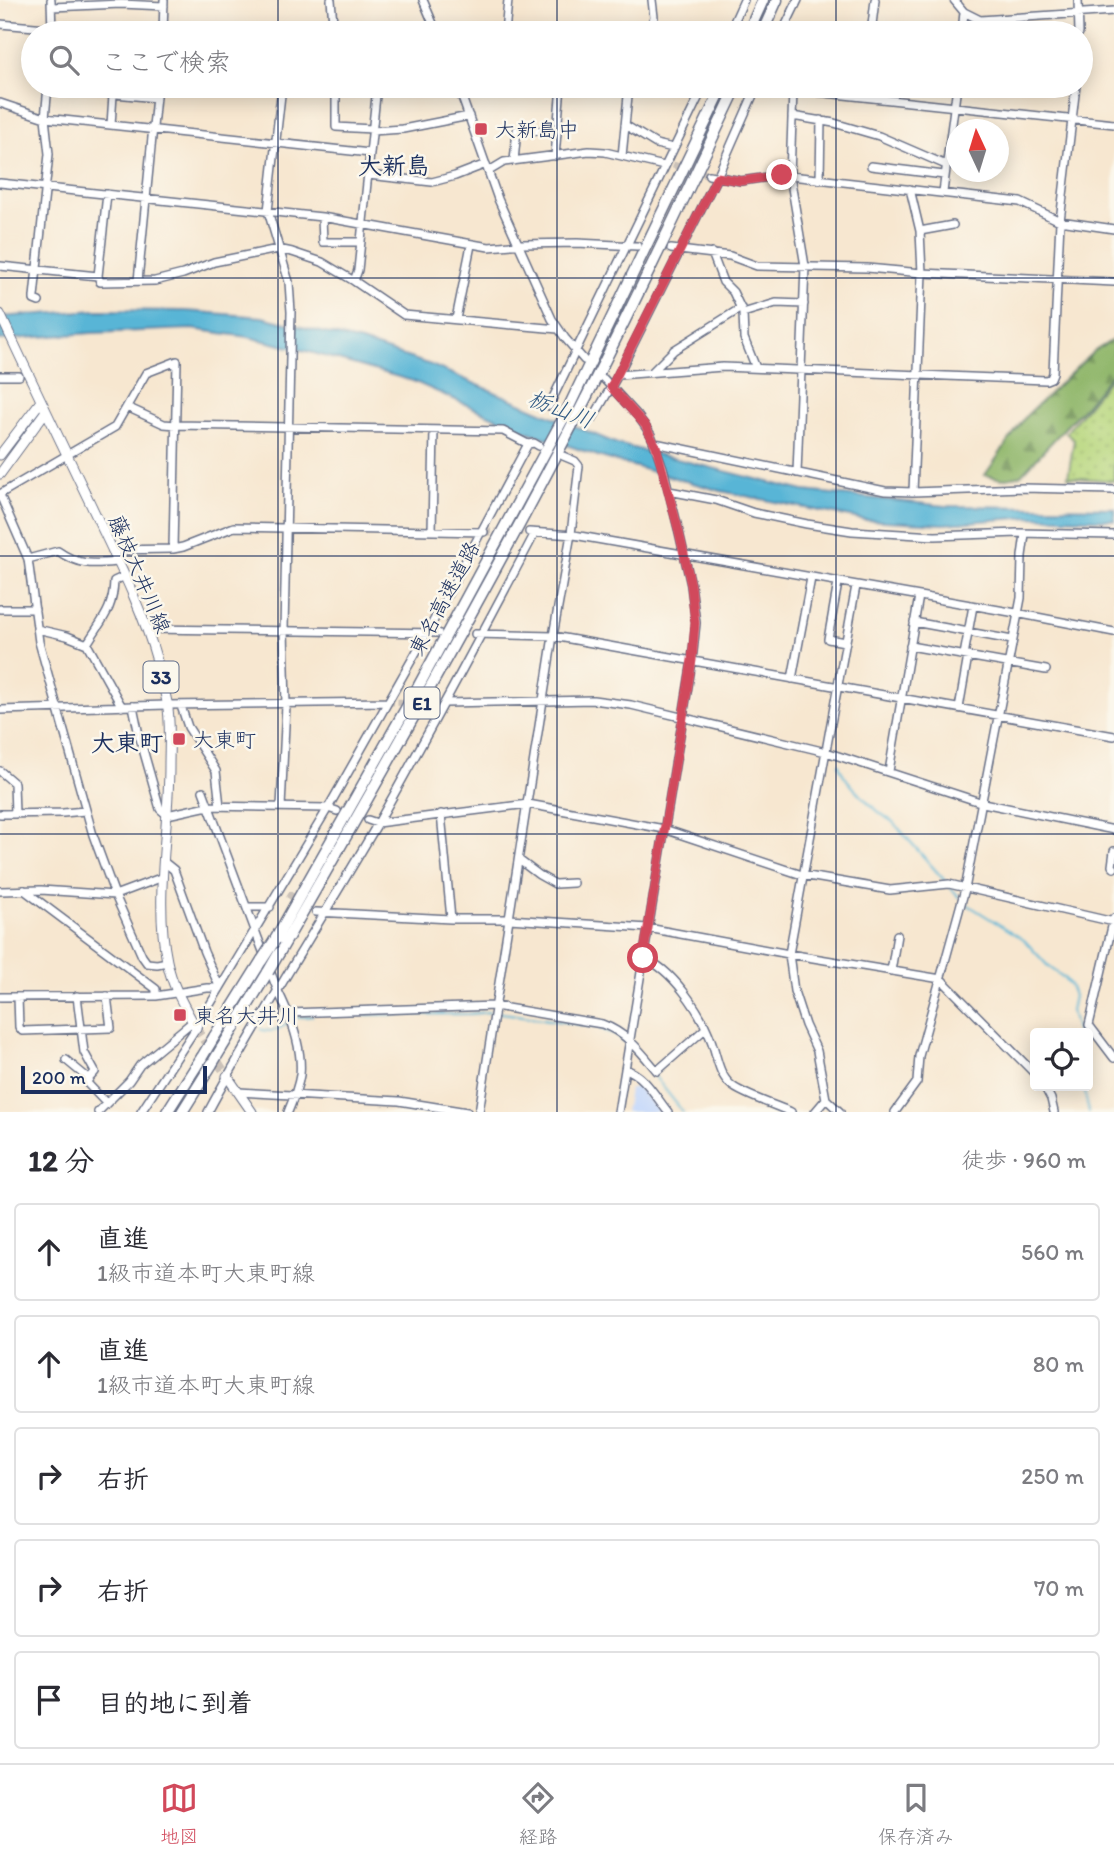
<!DOCTYPE html>
<html lang="ja">
<meta charset="utf-8">
<style>
:root{--surface:#fff;--page:#f7f7f7;--text:#2b2b33;--muted:#7c7c81;--line:#e1e1e2;--accent:#d1495b}
body{margin:0;font-family:Itim,"Klee One",sans-serif;background:var(--page);color:var(--text)}
.controls{position:absolute;right:21px;bottom:21px;display:grid;overflow:hidden;border-radius:7px;box-shadow:0 4px 18px #0003}
.controls button{width:63px;height:63px;display:grid;place-items:center;padding:0;border:0;border-bottom:2px solid var(--line);background:var(--surface);color:var(--text);font:35px sans-serif}
.compass{position:absolute;left:946px;top:119px;width:63px;height:63px;border-radius:50%;background:var(--surface);box-shadow:0 4px 18px #0003;rotate:356deg}
.scale{position:absolute;left:21px;bottom:18px;width:186px;box-sizing:border-box;padding-left:7px;border:4px solid #1b2f5e;border-top:0;font-size:19px;line-height:24px;white-space:nowrap;color:#1b2f5e;-webkit-text-stroke:5px #fbf7ec;paint-order:stroke}
.stop{position:absolute;width:21px;height:21px;margin:-16px;border:5px solid #d1495b;border-radius:50%;background:#fff}
.stop.end{background:#d1495b;border-color:#fff;box-shadow:0 2px 7px #0008}
.list{margin:0;padding:0;list-style:none}
h2{display:flex;justify-content:space-between;align-items:center;height:91px;margin:0;padding:0 28px;font-size:30px}
h2 small{font-size:23px;font-weight:400;color:var(--muted)}
.list li{display:grid;grid-template-columns:46px 1fr auto;gap:21px;align-items:center;box-sizing:border-box;height:98px;margin:0 14px 14px;padding:0 14px;border:2px solid var(--line);border-radius:7px}
.list b{display:block;font-size:26px;white-space:nowrap}
.list p{margin:0;font-size:23px;white-space:nowrap;color:var(--muted)}
.list em{font-size:23px;font-style:normal;color:var(--muted)}
.icon{flex:none;width:38px;height:38px;fill:none;stroke:currentColor;stroke-width:2;stroke-linecap:round;stroke-linejoin:round}
.map{position:relative;flex:none;width:1114px;height:1112px;overflow:hidden}
.search{position:absolute;background:var(--surface);box-shadow:0 4px 18px #0003;left:21px;right:21px;top:21px;height:77px;display:flex;align-items:center;gap:18px;box-sizing:border-box;padding:0 24px;border-radius:38px;color:var(--muted);font-size:26px}
.sheet{height:651px;background:var(--surface)}
nav{display:flex;justify-content:space-around;align-items:center;box-sizing:border-box;height:98px;border-top:2px solid var(--line);background:var(--surface);font-size:19px;color:var(--muted)}
nav a{display:grid;justify-items:center;gap:4px}
nav .on{color:var(--accent)}
.map>svg:first-child{display:block}
</style>
<div class="map">
<svg width="1114" height="1112" viewBox="0 0 1114 1112">
<defs>
<pattern id="grass-dots" width="8" height="8" patternUnits="userSpaceOnUse" patternTransform="scale(1.75)"><rect width="8" height="8" fill="#b8d77e"/><path d="M2 2h.1M6 6h.1" fill="none" stroke="#9eb96f" stroke-width="1.8" stroke-linecap="round"/></pattern>
<pattern id="forest-firs" width="22" height="20" patternUnits="userSpaceOnUse" patternTransform="scale(1.75)"><rect width="22" height="20" fill="#92b86d"/><path d="M5 1l3.5 6h-7zM16 11l3.5 6h-7z" fill="#76965d"/></pattern>
</defs>
<rect width="100%" height="100%" fill="#fbf7ec"/>
<filter id="ink" filterUnits="userSpaceOnUse"><feTurbulence type="fractalNoise" baseFrequency=".0143" numOctaves="2"/><feDisplacementMap in="SourceGraphic" scale="14" xChannelSelector="R" yChannelSelector="G"/><feConvolveMatrix kernelMatrix="1 2 1 2 8 2 1 2 1" color-interpolation-filters="sRGB"/></filter>
<filter id="wash" filterUnits="userSpaceOnUse"><feTurbulence type="fractalNoise" baseFrequency=".00686" numOctaves="4" result="noise"/><feDisplacementMap in="SourceGraphic" scale="28" xChannelSelector="R" yChannelSelector="G"/><feGaussianBlur stdDeviation="1.57" result="paint"/><feColorMatrix in="noise" values="0 0 0 0 0 0 0 0 0 0 0 0 0 0 0 0 0 1.4 0 .05"/><feComposite in="paint" operator="in"/></filter>
<g filter="url(#wash)">
<rect width="100%" height="100%" fill="#f7e7d0"/>
<!-- built -->
<path fill="#cbdcf9" d="M637 1086 659 1112H625L629 1090Z"/>
<!-- grass -->
<path fill="url(#grass-dots)" stroke="#6a836e" stroke-width="2" d="M1114 373V481L1068 477 1074 440 1066 433Z"/>
<!-- forest -->
<path fill="url(#forest-firs)" stroke="#567466" stroke-width="2" d="M1114 339V371L1087 404 1021 475 1002 479 985 475 1026 416 1093 352Z"/>
<!-- water -->
<path fill="#58b5d6" stroke="#3a729a" stroke-width="2" d="M97 310 186 311 262 317 361 342 431 365 617 444 804 491 946 506 1114 508V520L1030 517 944 524 865 520 721 491 601 457 526 431 413 381 310 352 248 337 192 329 91 333 0 340V317Z"/>
<g fill="none" stroke-linecap="round" stroke-linejoin="round">
<!-- stream -->
<path stroke="#58b5d6" stroke-width="2" d="M839 764C842 781 878 813 893 822L945 881
M951 888 959 897
M965 903 1024 940 1048 966 1064 978 1070 985 1074 996 1071 1011 1077 1033
M496 1012 597 1027 616 1035 625 1042
M332 1015 469 1014 490 1012
M294 1018 312 1016
M260 1029C272 1034 279 1029 289 1022
M632 1048 683 1112
M1083 1086 1089 1112"/>
</g>
</g>
<g filter="url(#ink)">
<g fill="none" stroke-linecap="round" stroke-linejoin="round">
<!-- minor-tunnel -->
<path stroke="#cbc2b9" stroke-width="7" stroke-dasharray="7 3.5" stroke-linecap="butt" d="M673 165 709 175
M484 532H529
M387 702 445 703
M288 894 316 912"/>
<!-- major-tunnel -->
<path stroke="#cbc2b9" stroke-width="9" stroke-dasharray="9 4.5" stroke-linecap="butt" d="M196 1028 227 1076"/>
<!-- minor casing -->
<g stroke="#686f86" stroke-width="10">
<path id="minor" d="M51 0 52 33
M331 0 334 33
M423 0 437 33
M954 0 964 12 980 20 1114 11
M1078 0 1079 33
M52 7 121 4 164 6
M0 24 105 33H137
M163 33 164 0
M505 33 508 0
M649 33 654 17 652 0
M729 33 744 0
M782 33 798 0
M871 33 875 0
M962 33 964 12
M336 86V127L372 129
M458 86 498 199 552 319 565 338 584 360
M760 86 1114 124
M793 90 790 176 805 266 797 473
M105 93 156 98
M0 103 45 118 370 153
M792 116 834 123 879 136 946 165
M111 125 113 95
M625 125 656 144 673 148
M372 131 403 129 469 116
M555 156 561 86
M622 156 629 86
M514 161 517 130 557 131
M871 166 944 175
M489 171 504 162 589 151 605 152 664 166
M368 175 432 182 455 176 486 164
M709 175 741 181 782 175 1020 202 1060 221 1114 229
M820 180 821 120
M0 183 322 217 489 247 522 244 577 243 637 246
M910 189 920 231 922 273 913 492
M943 192 957 86
M322 217 323 242H361
M920 231 953 225
M671 249 730 256 757 266 867 268 922 273 1114 282
M712 253 723 282 733 292 743 313 744 338 756 368
M0 266 98 276 107 194
M98 276 100 282 155 281 183 274 214 262 278 249 292 252 322 262 354 281 404 315 558 329
M138 281 157 86
M354 281 358 270 377 86
M39 302 34 300V297L49 154 45 118 48 86
M743 313 776 303 804 304
M456 319 471 245
M652 372 674 350 741 308
M618 375 723 367 1046 380 1051 378 1053 373 1060 221 1076 86
M0 376H19
M604 379 638 416 651 435 663 468 679 532 691 585 696 623 692 661 683 717 618 1112
M549 406 704 86
M127 407 164 424 176 425 503 431 528 444 534 443 539 446
M593 418 618 375 717 177 757 86
M655 443 885 491 913 492 1022 488 1114 490
M669 491 716 500 754 513 807 524 852 531 935 536 1019 533 1114 535
M0 494 115 427 146 373 177 361 173 549
M0 495 28 559 39 642 93 835 115 895 142 956 147 963 157 964 167 962
M432 531 434 430
M529 532 574 535 1016 613 1114 632
M112 550 173 549 183 547 234 527 484 532
M28 559 58 551C79 566 94 564 118 562
M838 583 828 639 845 642
M0 609H35
M914 622 1012 640
M37 629 67 636 87 644 122 707
M147 629 438 633
M475 634 553 636 1114 736
M87 644C102 619 113 611 114 581L125 576
M910 646 1046 670
M964 655 973 606
M792 679 811 578
M445 703 593 700 631 705 826 752 983 803 1114 830
M133 706 139 735 160 809 167 815 208 806 328 808 337 811
M181 706 188 727 216 771 220 806
M959 708 968 656
M0 710 167 705 387 702
M0 771 14 783 15 814
M889 771 919 596
M203 791 277 989C289 1013 303 1047 300 1075 298 1088 293 1100 288 1112
M281 807 286 705 284 630 291 312 289 282 268 211 282 86
M0 814 63 813 85 811
M441 814 451 919
M368 820 377 823 528 804 664 829 802 875 890 890 949 884 1114 922
M1114 851 1112 866 1114 868
M519 860 539 875 555 884 573 883
M24 890 156 989V996
M0 891 41 890 115 895 163 877
M247 907H270
M316 912 451 919H509L648 928 789 954 941 979 1035 1074
M1114 918 1089 1025 1114 1058
M643 958C672 968 701 1012 711 1040 717 1055 718 1074 731 1085 741 1094 777 1106 791 1112
M891 971 897 935
M77 996 84 1052 95 1072 86 1082 106 1103
M0 997 156 996 207 988H220L204 952 174 870 164 862
M18 997 19 1027 22 1031 111 1028 107 996
M289 1013 495 1006 602 1024C627 1033 641 1052 657 1071L705 1029
M66 1060 89 1079
M625 1069C645 1075 655 1096 668 1112
M1044 1086 1051 1099 1054 1112
M239 1092 399 1101 467 1112
M98 1112 129 1081 140 1065 192 1022
M141 1112 196 1028 328 808 427 633 528 444
M208 1112C261 1013 322 920 378 823 432 727 484 630 535 533
M479 1112 553 636 571 534 579 466 575 461 563 456
M815 1112 826 1099
M840 1112 826 1099 817 1051 805 1025 794 991 789 954 856 586
M895 1112 917 1082 919 1056 965 889 1021 598 1022 556 1025 534"/>
</g>
<!-- major casing -->
<g stroke="#686f86" stroke-width="11">
<path id="major" d="M0 314C30 378 61 442 91 505 115 556 142 607 157 661 161 674 164 689 167 702 171 722 169 745 169 766 169 828 154 900 167 961 172 986 184 1006 196 1028
M0 455 41 401
M0 474 46 411
M227 1076 252 1112"/>
</g>
<!-- highway casing -->
<g stroke="#686f86" stroke-width="13">
<path id="highway" d="M748 33 763 0
M762 33 777 0
M275 940 417 689 564 417 723 86
M279 953C375 787 469 621 558 452 621 332 679 209 737 86
M214 1037 262 960
M221 1049 268 972
M167 1112 202 1057
M182 1112 212 1064"/>
</g>
<!-- minor -->
<use href="#minor" stroke="#fff" stroke-width="7"/>
<!-- major -->
<use href="#major" stroke="#fff" stroke-width="9"/>
<!-- highway -->
<use href="#highway" stroke="#fff" stroke-width="10"/>
<!-- highway-bridge casing -->
<g stroke="#686f86" stroke-width="13" stroke-linecap="butt">
<path id="highway-bridge" d="M262 960 275 940
M268 972 279 953
M202 1057 214 1037
M212 1064 221 1049"/>
</g>
<!-- highway-bridge -->
<use href="#highway-bridge" stroke="#fff" stroke-width="10"/>
</g>
</g>
<g fill="none" stroke-linecap="round" stroke-linejoin="round" filter="url(#ink)">
<!-- route -->
<path stroke="#d1495b" stroke-width="9" d="M643 958 683 717 692 660 695 623 691 585 679 532 656 446 645 425 611 387 717 177 741 181 782 175"/>
</g>
<!-- grid -->
<path fill="none" stroke="#1b2f5e" stroke-width="2" stroke-opacity="0.55" d="M278 0V33M557 0V33M836 0V33M278 86V1112M557 86V1112M836 86V1112M0 278H1114M0 556H1114M0 834H1114"/>
<!-- markers -->
<g fill="#d1495b" stroke="#fbf7ec" stroke-width="2.5">
<rect x="474" y="122" width="14" height="14" rx="3.5"/>
<rect x="172" y="732" width="14" height="14" rx="3.5"/>
<rect x="173" y="1008" width="14" height="14" rx="3.5"/>
</g>
<g text-anchor="middle" dominant-baseline="central" stroke-width="5" stroke-linejoin="round" paint-order="stroke">
<!-- shield labels -->
<g fill="#fbf7ec" stroke="#5e6b89" stroke-width="2">
<rect x="143.5" y="661.5" width="35" height="31" rx="5"/>
<rect x="404.5" y="687.5" width="35" height="31" rx="5"/>
</g>
<g font-size="19" font-weight="bold" fill="#1b2f5e">
<text x="161" y="677">33</text>
<text x="422" y="703">E1</text>
</g>
<!-- poi labels -->
<g font-size="21" fill="#1b2f5e" stroke="#fbf7ec" text-anchor="start">
<text x="495" y="129">大新島中</text>
<text x="193" y="739">大東町</text>
<text x="194" y="1015">東名大井川</text>
</g>
<!-- street labels -->
<g font-size="21" fill="#1b2f5e" stroke="#fbf7ec">
<text transform="translate(140 574) rotate(67)">藤枝大井川線</text>
<text transform="translate(444 598) rotate(-62)">東名高速道路</text>
</g>
<!-- water labels -->
<g font-size="23" font-style="italic" fill="#2d5782" stroke="#fbf7ec">
<text transform="translate(561 409) rotate(21)">栃山川</text>
</g>
<!-- quarter labels -->
<g font-size="24" font-weight="bold" fill="#1b2f5e" stroke="#fbf7ec">
<text x="394" y="165">大新島</text>
<text x="127" y="742">大東町</text>
</g>
</g>
</svg>
<div class="controls">
<button><svg class="icon" aria-label="locate" viewBox="0 0 24 24"><circle cx="12" cy="12" r="6"/><path d="M12 2v4M12 18v4M2 12h4M18 12h4"/></svg></button>
</div>
<svg class="compass" viewBox="-18 -18 36 36"><path d="M0-13l5 13h-10z" fill="#e53935"/><path d="M0 13l5-13h-10z" fill="#7c7c81"/></svg>
<div class="scale">200 m</div>
<div class="stop" style="left:643px;top:958px"></div>
<div class="stop end" style="left:782px;top:175px"></div>
<div class="search"><svg class="icon" aria-label="search" viewBox="0 0 24 24"><circle cx="10" cy="10" r="6"/><path d="M15 15l6 6"/></svg>ここで検索</div>
</div>
<section class="sheet">
<h2>12 分<small>徒歩 · 960 m</small></h2>
<ul class="list">
<li><svg class="icon" aria-label="ahead" viewBox="0 0 24 24"><path d="M12 20V5M6 11l6-6 6 6"/></svg><div><b>直進</b><p>1級市道本町大東町線</p></div><em>560 m</em></li>
<li><svg class="icon" aria-label="ahead" viewBox="0 0 24 24"><path d="M12 20V5M6 11l6-6 6 6"/></svg><div><b>直進</b><p>1級市道本町大東町線</p></div><em>80 m</em></li>
<li><svg class="icon" aria-label="right" viewBox="0 0 24 24"><path d="M7 20v-9h11M14 6l5 5-5 5"/></svg><div><b>右折</b></div><em>250 m</em></li>
<li><svg class="icon" aria-label="right" viewBox="0 0 24 24"><path d="M7 20v-9h11M14 6l5 5-5 5"/></svg><div><b>右折</b></div><em>70 m</em></li>
<li><svg class="icon" aria-label="arrive" viewBox="0 0 24 24"><path d="M6 21V4h12l-3 4 3 4H6"/></svg><div><b>目的地に到着</b></div></li>
</ul>
</section>
<nav>
<a class="on"><svg class="icon" aria-label="map" viewBox="0 0 24 24"><path d="M3 6l6-2 6 2 6-2v14l-6 2-6-2-6 2zM9 4v14M15 6v14"/></svg>地図</a>
<a><svg class="icon" aria-label="directions" viewBox="0 0 24 24"><path d="M12 3l9 9-9 9-9-9zM9 14v-3h6M13 9l2 2-2 2"/></svg>経路</a>
<a><svg class="icon" aria-label="saved" viewBox="0 0 24 24"><path d="M7 4h10v16l-5-4-5 4z"/></svg>保存済み</a>
</nav>
